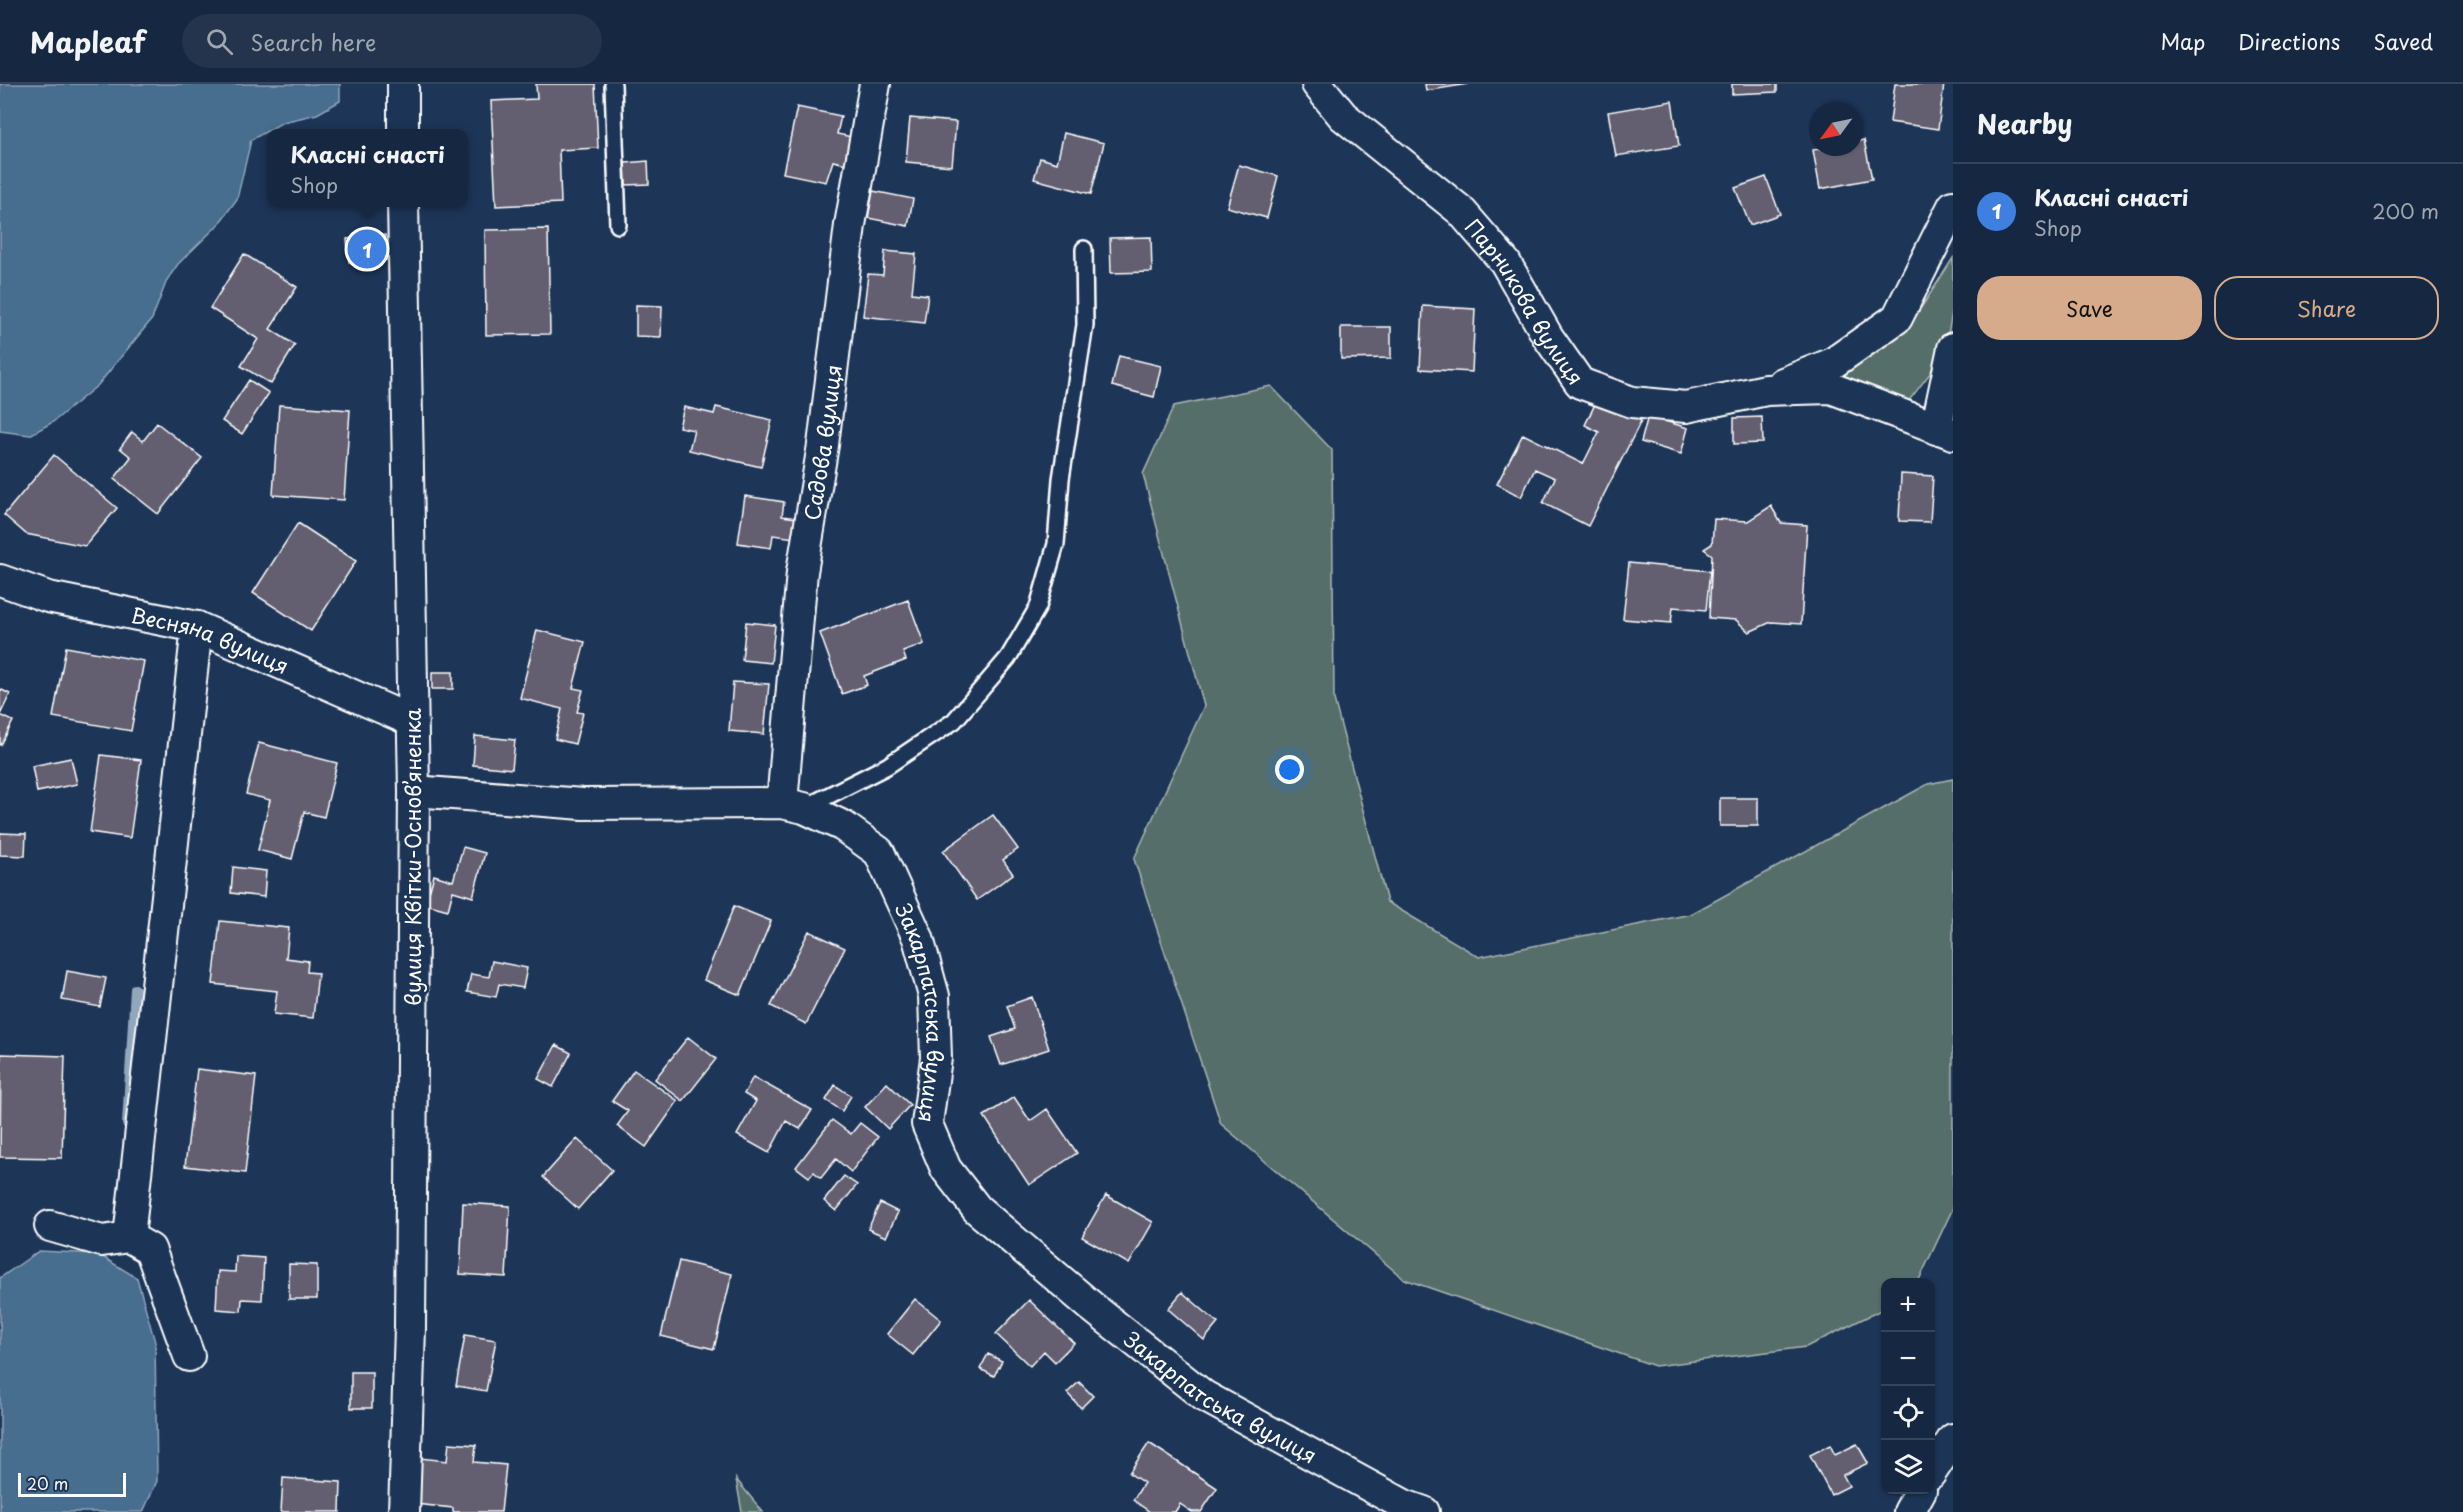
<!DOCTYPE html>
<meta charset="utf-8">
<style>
:root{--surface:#162841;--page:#23344c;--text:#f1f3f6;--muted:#9ea6b1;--line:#35445a;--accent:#d6ab8b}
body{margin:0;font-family:"Playpen Sans",sans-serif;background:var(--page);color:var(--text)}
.controls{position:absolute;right:18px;bottom:18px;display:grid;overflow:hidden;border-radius:12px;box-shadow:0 2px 4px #0004}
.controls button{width:54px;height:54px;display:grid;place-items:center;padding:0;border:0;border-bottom:2px solid var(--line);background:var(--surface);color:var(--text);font:30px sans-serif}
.compass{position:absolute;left:1809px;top:18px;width:54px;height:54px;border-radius:50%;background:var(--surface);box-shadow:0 2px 4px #0004;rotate:237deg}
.scale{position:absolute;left:18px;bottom:15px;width:108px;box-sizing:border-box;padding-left:6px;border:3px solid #fff;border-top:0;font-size:16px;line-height:21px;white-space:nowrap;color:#fff;-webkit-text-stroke:4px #1d3557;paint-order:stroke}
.you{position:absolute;left:1290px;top:686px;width:21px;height:21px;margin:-15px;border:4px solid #fff;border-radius:50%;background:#1a73e8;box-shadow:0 0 0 9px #1a73e833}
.badge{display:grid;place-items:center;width:39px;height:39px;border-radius:50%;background:var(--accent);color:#fff;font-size:20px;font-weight:700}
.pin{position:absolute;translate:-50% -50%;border:3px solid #fff;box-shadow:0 2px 6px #0006}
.popup{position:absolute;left:267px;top:45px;width:201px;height:78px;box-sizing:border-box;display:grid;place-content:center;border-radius:12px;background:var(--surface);filter:drop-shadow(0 2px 4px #0005);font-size:20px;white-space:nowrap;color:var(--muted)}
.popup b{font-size:22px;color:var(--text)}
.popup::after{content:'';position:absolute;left:50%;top:100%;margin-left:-12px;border:12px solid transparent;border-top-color:var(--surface)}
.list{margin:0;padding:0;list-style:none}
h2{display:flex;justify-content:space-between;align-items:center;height:78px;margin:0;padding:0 24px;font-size:26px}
h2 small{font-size:20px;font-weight:400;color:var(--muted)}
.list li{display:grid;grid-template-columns:39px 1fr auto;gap:18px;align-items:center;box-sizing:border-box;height:96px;padding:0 24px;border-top:2px solid var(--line)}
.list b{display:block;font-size:22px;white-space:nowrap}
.list p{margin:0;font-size:20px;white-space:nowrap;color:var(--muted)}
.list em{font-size:20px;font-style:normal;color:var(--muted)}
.actions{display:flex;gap:12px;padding:18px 24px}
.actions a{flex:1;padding:14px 0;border:2px solid var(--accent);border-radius:24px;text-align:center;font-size:21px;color:var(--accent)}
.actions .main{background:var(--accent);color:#111}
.icon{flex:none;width:33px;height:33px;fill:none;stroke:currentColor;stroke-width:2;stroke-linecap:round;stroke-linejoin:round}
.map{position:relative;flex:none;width:1953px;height:1428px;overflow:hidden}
header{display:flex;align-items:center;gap:36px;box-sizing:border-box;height:84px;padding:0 30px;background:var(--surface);border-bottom:2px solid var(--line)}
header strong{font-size:28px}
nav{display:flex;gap:33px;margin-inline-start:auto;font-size:21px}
.search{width:420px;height:54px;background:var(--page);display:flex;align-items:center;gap:15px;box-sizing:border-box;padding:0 21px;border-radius:33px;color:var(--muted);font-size:22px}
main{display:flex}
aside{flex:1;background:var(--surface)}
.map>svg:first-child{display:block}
</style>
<header>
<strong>Mapleaf</strong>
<div class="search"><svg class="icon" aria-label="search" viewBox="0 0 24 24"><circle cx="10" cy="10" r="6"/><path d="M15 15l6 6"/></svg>Search here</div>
<nav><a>Map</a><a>Directions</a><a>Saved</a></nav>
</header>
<main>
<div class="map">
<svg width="1953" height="1428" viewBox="0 0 1953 1428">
<rect width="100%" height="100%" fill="#1d3557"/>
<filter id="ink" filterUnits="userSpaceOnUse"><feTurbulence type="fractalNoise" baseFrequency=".0167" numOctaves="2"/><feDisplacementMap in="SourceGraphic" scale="12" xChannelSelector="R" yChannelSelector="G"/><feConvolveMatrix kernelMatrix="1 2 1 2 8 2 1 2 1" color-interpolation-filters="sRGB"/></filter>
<g filter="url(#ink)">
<!-- green -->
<path fill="#576e6a" stroke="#abb6b4" stroke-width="1.5" d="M1953 174V224L1944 271 1905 322 1821 297 1907 246Z
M1271 302 1332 366 1334 615 1387 818 1479 873 1691 830 1928 700 1953 695V1124L1918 1198H1886L1885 1224 1806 1263 1655 1282 1404 1195 1221 1040 1134 775 1204 622 1143 390 1174 322Z
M736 1395 763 1428H742Z"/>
<!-- water -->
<path fill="#476d8f" stroke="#91a7bc" stroke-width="1.5" d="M0 0H340V17L317 30 283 38 251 56 237 115 218 141 178 180 167 196 152 235 98 301 53 338 30 351 0 347Z
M39 1167 98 1170 137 1194 155 1258 157 1397 143 1428H0V1194Z"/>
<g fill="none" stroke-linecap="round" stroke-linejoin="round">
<!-- stream -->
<path stroke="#91a7bc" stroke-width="10" d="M127 1040 135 905"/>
</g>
<!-- building -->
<path fill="#635f70" stroke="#fff" stroke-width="1.5" d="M536 0H595L598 64 559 66 561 119 496 122 491 17 537 15Z
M1425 0H1468L1426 7Z
M1732 0H1777V8L1732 10Z
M1895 0H1944L1938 45 1890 38Z
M1672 17 1679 62 1616 72 1608 28Z
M797 23 841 32 837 50 852 53 846 80 833 77 826 98 783 89Z
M910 34 956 38 952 82 906 78Z
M1064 49 1104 59 1091 110 1034 95 1040 74 1057 79Z
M1864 56 1872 95 1820 105 1813 66 1830 63H1854V58Z
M648 77 649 100 626 101 625 79Z
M1239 81 1278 92 1267 134 1227 123Z
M1766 93 1780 130 1750 141 1735 104Z
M873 107 913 115 908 142 868 134Z
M548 145 550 250 486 251 485 146Z
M385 151 386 176 349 178 347 155Z
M1151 153 1152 188 1111 189 1110 154Z
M885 167 916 170 912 209 928 211 924 239 863 232 868 190 883 191Z
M244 170 297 203 270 245 295 261 271 300 241 282 258 255 210 224Z
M636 221 662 222 661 253 636 252Z
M1423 222 1475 225 1472 288 1420 285Z
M1341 243H1391V274L1341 275Z
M1119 272 1161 282 1154 313 1112 302Z
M249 296 269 309 242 350 222 337Z
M1598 314 1641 337 1588 442 1543 419 1555 394 1535 385 1521 413 1497 400 1523 350 1583 380 1599 348 1585 341Z
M279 321 350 326 344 416 273 411Z
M684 323 714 330 716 323 772 336 761 383 689 366 694 346 679 343Z
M1648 332 1688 344 1681 370 1641 358Z
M1762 333 1763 359 1734 360V334Z
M157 339 202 374 158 430 114 395 131 373 120 364 132 348 143 357Z
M54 371 117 424 85 462 26 450 4 431Z
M1901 390 1933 392 1930 438 1899 437Z
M745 412 784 418 782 432 797 434 795 454 773 451 771 464 738 459Z
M1771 422 1781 439 1807 441 1801 540 1771 538 1749 548 1736 536 1709 534 1712 471 1704 465 1712 460 1714 435 1748 437Z
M298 439 356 477 311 547 253 509Z
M1629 479 1710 487 1706 526 1673 523 1671 539 1623 535Z
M908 516 924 560 903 568 906 576 864 592 867 601 842 610 820 549Z
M746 538 775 541 771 579 742 576Z
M537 546 585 558 573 604 583 606 577 628 583 629 575 660 555 655 562 625 520 614Z
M66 563 144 577 131 647 53 633Z
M432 588H453V605H432Z
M733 598 769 600 764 650 729 647Z
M0 605 10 610 0 631 13 637 1 661H0Z
M475 652 515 656 512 685 473 681Z
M259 659 337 679 324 733 304 728 292 775 258 766 270 716 246 710Z
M101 671 141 676 130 754 90 748Z
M71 674 77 700 37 708 32 682Z
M1720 714H1758V742H1720Z
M993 731 1018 765 1003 776 1013 790 977 816 943 767Z
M0 749 26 750 25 772 0 771Z
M463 763 485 769 473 813 453 807 448 826 426 820 434 791 453 797Z
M233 783 266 787 264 813 231 809Z
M734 822 771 837 740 911 704 896Z
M220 837 289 844 286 874 308 877 307 888 318 889 313 934 274 930 277 907 213 900Z
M809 847 845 864 806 940 771 922Z
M492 877 527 884 523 904 499 900 496 913 467 908 471 890 489 893Z
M67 887 106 894 100 923 62 916Z
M1032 913 1049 965 1001 981 991 953 1015 945 1007 922Z
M688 953 716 975 683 1017 655 995Z
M556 961 571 969 553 1003 538 995Z
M1 970 65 972 62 1074 0 1073Z
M197 985 256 992 245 1089 185 1082Z
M634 986 678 1017 646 1063 617 1042 628 1027 612 1017Z
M753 993 812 1026 800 1045 786 1037 769 1069 737 1051 756 1017 744 1010Z
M887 999 910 1021 888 1045 865 1023Z
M835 1001 851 1012 842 1027 826 1016Z
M1014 1013 1030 1037 1047 1025 1077 1069 1029 1101 984 1032Z
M832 1036 851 1050 860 1039 878 1053 851 1088 836 1075 821 1094 814 1088 809 1093 796 1083Z
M577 1055 612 1086 578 1125 543 1093Z
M844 1092 857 1101 836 1127 824 1117Z
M1106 1111 1153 1138 1129 1180 1082 1153Z
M463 1119 510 1122 506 1193 460 1190Z
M880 1119 898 1128 886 1153 868 1145Z
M236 1172 264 1174 262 1216 242 1215 241 1227 216 1225 218 1187 235 1188Z
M679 1177 732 1190 714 1265 661 1252Z
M289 1180 317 1181V1215H289Z
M1182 1208 1218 1239 1204 1256 1168 1225Z
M915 1215 941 1236 913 1271 887 1250Z
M1029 1216 1074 1259 1055 1278 1044 1267 1030 1282 996 1250Z
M465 1251 496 1256 486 1307 456 1302Z
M988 1270 1002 1277 994 1292 980 1285Z
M351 1288H372V1324H351Z
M1079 1298 1093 1312 1081 1324 1067 1309Z
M449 1359 476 1361 474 1378 506 1381 501 1428H453V1424L415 1420 420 1374 447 1377Z
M1149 1359 1217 1404 1201 1428H1192L1180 1420 1175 1428H1150L1133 1416 1144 1399 1129 1389Z
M1857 1360 1868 1379 1843 1391 1849 1402 1831 1411 1810 1371 1830 1361 1835 1371Z
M283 1394 341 1398 340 1428H281Z"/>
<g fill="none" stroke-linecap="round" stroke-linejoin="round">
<!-- lane casing -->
<g stroke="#fff" stroke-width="20">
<path id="lane" d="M613 0 618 141
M804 724 887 682 954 637 1008 574 1038 523 1056 460 1061 395 1085 241 1084 165"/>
</g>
<!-- street casing -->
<g stroke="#fff" stroke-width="34">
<g id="street">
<path id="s1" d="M1317 0 1343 32 1461 127 1505 178 1548 253 1580 299 1632 318 1686 323 1766 306 1831 304 1953 350"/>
<path d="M403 50V0"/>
<path d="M403 118 414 707 410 1244 404 1428"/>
<path d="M1783 299 1833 279 1897 234 1953 122"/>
<path d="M1936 345 1953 264"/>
<path id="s2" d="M0 496 48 513 197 543 412 637"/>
<path id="s3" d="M414 707 583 720 782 719 804 724 843 742 879 768 918 854 934 912 936 974 927 1040 946 1085 977 1125 1092 1223 1204 1312 1404 1421 1424 1428"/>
<path id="s4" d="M782 719 802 488 823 361 850 141 875 0"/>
<path d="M50 1142 102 1157 129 1153"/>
<path d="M189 1272 150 1165 129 1153 197 543"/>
<path d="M1930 1390 1953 1355"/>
<path d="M1909 1428 1921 1406"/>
</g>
</g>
<!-- lane -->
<use href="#lane" stroke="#1d3557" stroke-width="15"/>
<!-- street -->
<use href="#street" stroke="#1d3557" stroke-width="30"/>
</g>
</g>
<g text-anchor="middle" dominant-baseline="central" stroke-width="5" stroke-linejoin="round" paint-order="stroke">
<!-- street labels -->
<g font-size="21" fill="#fff" stroke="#1d3557">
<text stroke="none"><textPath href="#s1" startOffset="304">Парникова вулиця</textPath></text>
<text stroke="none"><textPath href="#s4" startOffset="363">Садова вулиця</textPath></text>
<text stroke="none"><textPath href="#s2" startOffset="219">Весняна вулиця</textPath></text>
<text transform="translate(412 773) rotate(-90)">вулиця Квітки-Основ’яненка</text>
<text stroke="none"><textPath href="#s3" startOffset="648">Закарпатська вулиця</textPath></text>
<text stroke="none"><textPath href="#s3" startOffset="1170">Закарпатська вулиця</textPath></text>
</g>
</g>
</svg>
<div class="controls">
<button>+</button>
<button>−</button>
<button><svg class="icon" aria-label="locate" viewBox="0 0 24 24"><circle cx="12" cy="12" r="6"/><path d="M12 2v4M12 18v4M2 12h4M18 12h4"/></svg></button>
<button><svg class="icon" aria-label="layers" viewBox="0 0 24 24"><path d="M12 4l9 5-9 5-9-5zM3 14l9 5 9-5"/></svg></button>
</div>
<svg class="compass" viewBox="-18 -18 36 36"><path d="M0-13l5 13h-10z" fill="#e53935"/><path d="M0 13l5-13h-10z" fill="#9ea6b1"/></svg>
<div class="scale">20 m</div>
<div class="you"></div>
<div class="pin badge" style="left:367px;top:165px;background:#3f7fe0">1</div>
<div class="popup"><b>Класні снасті</b>Shop</div>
</div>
<aside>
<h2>Nearby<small></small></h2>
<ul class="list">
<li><span class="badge" style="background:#3f7fe0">1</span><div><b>Класні снасті</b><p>Shop</p></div><em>200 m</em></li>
</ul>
<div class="actions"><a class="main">Save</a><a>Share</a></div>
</aside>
</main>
